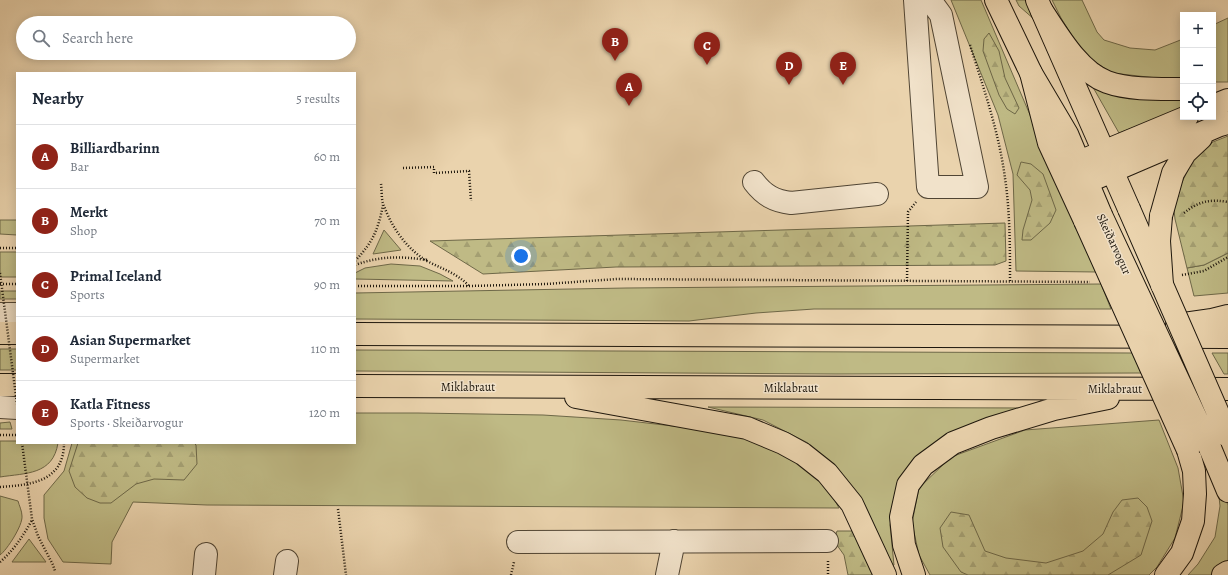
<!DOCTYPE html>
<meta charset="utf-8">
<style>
:root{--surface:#fff;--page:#f2f2f3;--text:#1f2937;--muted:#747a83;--line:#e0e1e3;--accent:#8f2418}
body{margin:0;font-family:Alegreya,serif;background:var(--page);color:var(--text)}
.controls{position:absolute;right:12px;top:12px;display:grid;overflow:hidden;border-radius:0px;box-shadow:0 2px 10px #0003}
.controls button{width:36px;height:36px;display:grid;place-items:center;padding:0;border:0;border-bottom:1px solid var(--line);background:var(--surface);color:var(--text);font:20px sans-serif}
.you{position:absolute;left:521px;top:256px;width:14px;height:14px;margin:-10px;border:3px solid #fff;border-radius:50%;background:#1a73e8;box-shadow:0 0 0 6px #1a73e833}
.badge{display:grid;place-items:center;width:26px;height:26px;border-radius:50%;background:var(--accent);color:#fff;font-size:13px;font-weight:700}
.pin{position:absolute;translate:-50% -33px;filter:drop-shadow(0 1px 2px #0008)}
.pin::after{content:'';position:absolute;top:21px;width:14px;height:12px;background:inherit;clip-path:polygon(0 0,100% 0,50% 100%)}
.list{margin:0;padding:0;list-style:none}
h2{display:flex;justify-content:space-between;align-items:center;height:52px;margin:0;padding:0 16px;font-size:17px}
h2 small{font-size:13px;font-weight:400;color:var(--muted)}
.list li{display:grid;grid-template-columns:26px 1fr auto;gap:12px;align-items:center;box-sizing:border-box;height:64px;padding:0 16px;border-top:1px solid var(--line)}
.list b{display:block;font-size:15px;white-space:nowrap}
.list p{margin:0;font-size:13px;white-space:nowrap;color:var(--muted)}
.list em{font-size:13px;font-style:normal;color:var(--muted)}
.icon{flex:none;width:22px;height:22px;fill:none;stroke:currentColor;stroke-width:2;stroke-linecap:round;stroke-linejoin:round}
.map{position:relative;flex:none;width:1228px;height:575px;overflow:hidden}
.search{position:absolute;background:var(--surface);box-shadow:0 2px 10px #0003;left:16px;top:16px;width:340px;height:44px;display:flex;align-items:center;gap:10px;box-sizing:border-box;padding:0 14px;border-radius:22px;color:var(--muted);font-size:15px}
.panel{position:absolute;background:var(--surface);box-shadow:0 2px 10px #0003;left:16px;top:72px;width:340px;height:372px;border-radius:0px}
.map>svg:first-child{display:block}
</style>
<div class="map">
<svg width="1228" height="575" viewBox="0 0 1228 575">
<defs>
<pattern id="forest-firs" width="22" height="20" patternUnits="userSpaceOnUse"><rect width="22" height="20" fill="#bfba85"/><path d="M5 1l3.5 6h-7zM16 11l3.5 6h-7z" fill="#a49f72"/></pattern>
</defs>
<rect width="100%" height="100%" fill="#ead3ad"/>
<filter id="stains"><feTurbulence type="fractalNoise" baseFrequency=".005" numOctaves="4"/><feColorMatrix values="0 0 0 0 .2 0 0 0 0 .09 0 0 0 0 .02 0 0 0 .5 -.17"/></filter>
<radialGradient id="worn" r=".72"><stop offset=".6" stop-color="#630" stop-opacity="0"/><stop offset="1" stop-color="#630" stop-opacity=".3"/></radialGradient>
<!-- green -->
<path fill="#bfba85" stroke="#6e6848" d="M951 0H981L1097 272 1016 271 1013 174 998 115Z
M1016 0H1026L1035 20 1019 6Z
M1052 0H1082L1097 32 1104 40 1130 48 1155 50 1183 39V81L1112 73 1084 55 1061 18Z
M1228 18V82H1213V25Z
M1086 75 1183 98V109L1119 133Z
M0 220H17V235L0 234Z
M384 230 401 250 373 254Z
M0 252H17V277H0Z
M1228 253V293L1194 296 1187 268 1204 265Z
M391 264 420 266 440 274 453 281 355 279V273L365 268Z
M1101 284 1111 309H814L756 313 689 321 355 319V293L626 288Z
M0 291H17V299H0Z
M0 349H17V370H0Z
M355 350 1133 353 1141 373 836 374 355 371Z
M1212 353H1228V374H1224Z
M708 407 1028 408 899 488 890 525 894 565 887 566 844 479 808 443 763 420Z
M355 413H418L543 415 621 420 707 430 762 440 802 463 829 490 839 508 207 505 133 502 112 542 111 564 63 562 48 539 44 518V495L64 471 72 443H355Z
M1159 420 1178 468 1184 502 1175 538 1157 567 1149 575H930L919 555 912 523 919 488 951 457 1025 430Z
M10 422 12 429H0V423Z
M0 441H17V443H58C53 475 26 473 0 477Z
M1217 479 1228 505V568L1212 575H1188L1198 564 1215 537 1220 506Z
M0 496 18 501C19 505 22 511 22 516 23 525 7 550 0 555Z
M29 539 46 562H12Z"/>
<!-- forest -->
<path fill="url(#forest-firs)" stroke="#6e6848" d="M989 33 999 51 1005 78 1019 108 1015 114 1007 109 999 95 983 51 984 39Z
M1228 136V253L1204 265 1187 268 1175 219 1173 201 1195 155 1213 142Z
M1021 162 1031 164 1043 174 1056 210 1050 223 1031 240H1022L1023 230 1032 200 1030 190 1017 175Z
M1005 223 1006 261 995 265 616 267 483 274 430 241Z
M78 443H194L196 445 197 464 184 480 154 479 136 484 111 503H100L87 498 75 487 69 471Z
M1138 498 1147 507 1152 521 1141 555 1108 575H968L961 572 943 547 940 528 951 512 969 515 985 551 1006 558 1046 563 1083 551 1103 534 1113 512 1122 500Z
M837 531H852L864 543 879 575H848L844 555 834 541Z"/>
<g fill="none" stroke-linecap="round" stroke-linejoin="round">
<!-- minor casing -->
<g stroke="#504534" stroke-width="24">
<path id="minor" d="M915 0 928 187H977L941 15 930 0
M754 182C764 195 774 201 791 203L877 194
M0 314H17
M0 407 17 408
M518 542 827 541
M204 575 206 554
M285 575 287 561
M667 575 674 541"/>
</g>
<!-- major casing -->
<g stroke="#1d160c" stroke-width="24">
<path id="major" d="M996 0 1031 73 1067 134 1101 215
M1037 0 1129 209
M1210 448 1228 491"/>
</g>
<!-- highway casing -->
<g stroke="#1d160c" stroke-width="24">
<path id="highway" d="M1042 11C1058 35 1079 72 1107 82 1129 90 1159 89 1183 89
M1031 73 1049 143 1085 221
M1213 106 1228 100
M1079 162 1187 117
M1087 182 1220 125 1228 123
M1161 216 1173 173 1185 153 1201 138
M1177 325 1212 320 1228 316
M0 333H17
M355 334 1228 337
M0 385H17
M355 386 1228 389
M576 397 747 428 783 443 803 454 827 473 852 504 885 575
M914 575 904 545 901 517 908 485 923 465 953 443 991 428 1054 409 1108 398
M1166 575 1182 553 1193 521 1195 494 1194 471 1188 450
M1223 575 1228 572"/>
</g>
<!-- path -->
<path stroke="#1d160c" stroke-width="2.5" stroke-dasharray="1 2" stroke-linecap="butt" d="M970 45C984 89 999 133 1005 178 1010 212 1010 247 1010 282
M403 168 434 167V173L469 171 471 201
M381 184C382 191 381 200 384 206 392 228 407 249 427 261 442 269 457 273 469 286
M1184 213C1199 201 1210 199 1228 202
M0 248H17
M355 261C373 242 378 230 383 205
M355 265C380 256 400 256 427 260
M1182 275 1204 271 1228 257
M907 281 908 212 916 202
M0 284H17
M355 286H470L546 284 617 279 1090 282
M0 435H17
M22 443 32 519 38 536 53 565 55 571
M0 487C30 485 64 482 64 443
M338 509 346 575
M828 561V575
M0 562C14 550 23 536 32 520
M511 575 514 562"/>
<!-- minor -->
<use href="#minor" stroke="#f1e2ca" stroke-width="22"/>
<!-- major -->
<use href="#major" stroke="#ead3ad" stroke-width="22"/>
<!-- highway -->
<use href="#highway" stroke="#ead3ad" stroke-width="22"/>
<!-- major-bridge casing -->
<g stroke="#1d160c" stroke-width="24" stroke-linecap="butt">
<path id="major-bridge" d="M1129 209 1228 436
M1101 215 1210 448"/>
</g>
<!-- highway-bridge casing -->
<g stroke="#1d160c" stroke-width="24" stroke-linecap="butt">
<path id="highway-bridge" d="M1161 216 1159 241 1162 285
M1085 221 1188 450"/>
</g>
<!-- path-bridge -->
<path stroke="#1d160c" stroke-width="2.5" stroke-dasharray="1 2" stroke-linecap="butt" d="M0 273 17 404"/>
<!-- major-bridge -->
<use href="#major-bridge" stroke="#ead3ad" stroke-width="22"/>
<!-- highway-bridge -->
<use href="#highway-bridge" stroke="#ead3ad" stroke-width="22"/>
</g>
<g text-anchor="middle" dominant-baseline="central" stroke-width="3" stroke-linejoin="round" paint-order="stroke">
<!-- street labels -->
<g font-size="12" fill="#1d160c" stroke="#f1e2ca">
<text transform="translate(1114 244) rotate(65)">Skeiðarvogur</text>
<text x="468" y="387">Miklabraut</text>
<text x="791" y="388">Miklabraut</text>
<text x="1115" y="389">Miklabraut</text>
</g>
</g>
<rect width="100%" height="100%" filter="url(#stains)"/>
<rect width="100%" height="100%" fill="url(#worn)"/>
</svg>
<div class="controls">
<button>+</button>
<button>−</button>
<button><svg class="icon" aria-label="locate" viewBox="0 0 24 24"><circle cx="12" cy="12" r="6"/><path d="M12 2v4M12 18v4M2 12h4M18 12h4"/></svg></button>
</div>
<div class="you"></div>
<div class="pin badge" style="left:629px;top:106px">A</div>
<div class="pin badge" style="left:615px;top:61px">B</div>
<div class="pin badge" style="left:707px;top:65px">C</div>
<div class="pin badge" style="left:789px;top:85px">D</div>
<div class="pin badge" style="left:843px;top:85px">E</div>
<div class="search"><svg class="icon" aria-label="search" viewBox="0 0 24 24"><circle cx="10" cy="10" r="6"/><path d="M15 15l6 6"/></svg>Search here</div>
<section class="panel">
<h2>Nearby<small>5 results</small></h2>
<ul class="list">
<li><span class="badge">A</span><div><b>Billiardbarinn</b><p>Bar</p></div><em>60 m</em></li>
<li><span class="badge">B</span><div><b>Merkt</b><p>Shop</p></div><em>70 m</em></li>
<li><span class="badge">C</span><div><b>Primal Iceland</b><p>Sports</p></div><em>90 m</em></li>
<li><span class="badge">D</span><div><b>Asian Supermarket</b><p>Supermarket</p></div><em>110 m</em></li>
<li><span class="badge">E</span><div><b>Katla Fitness</b><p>Sports · Skeiðarvogur</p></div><em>120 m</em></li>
</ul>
</section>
</div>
